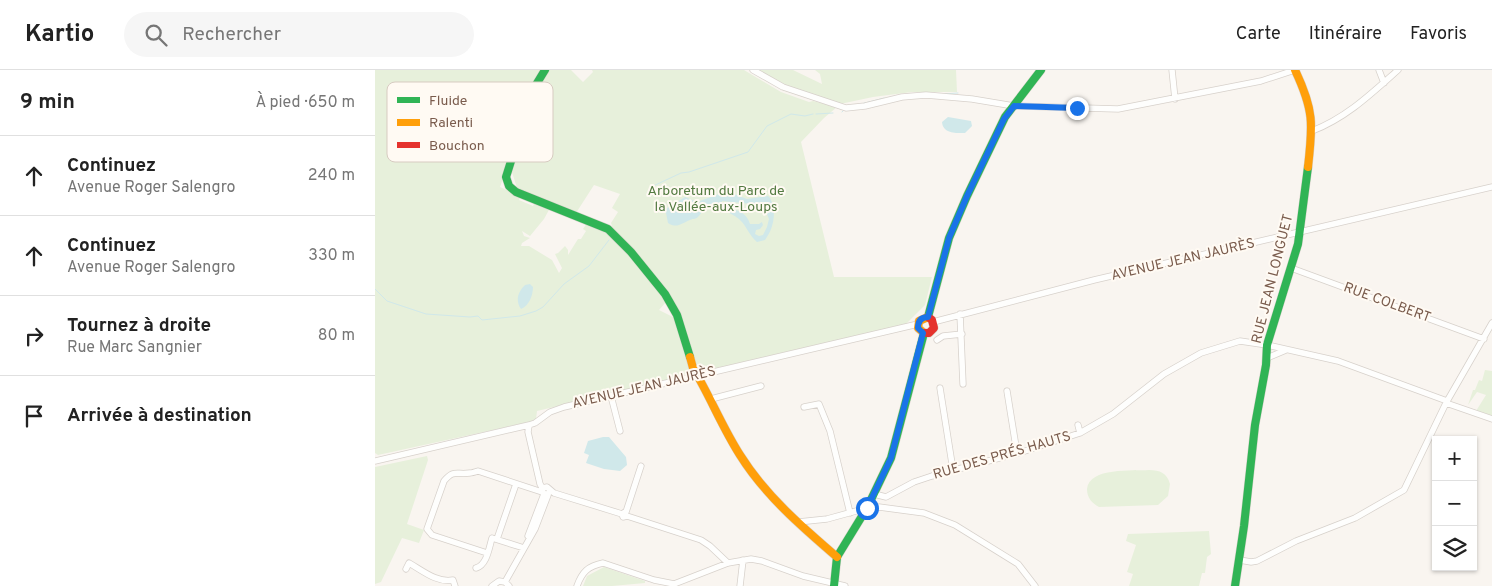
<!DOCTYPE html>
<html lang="fr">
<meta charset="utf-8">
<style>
:root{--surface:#fff;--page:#f6f6f6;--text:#222;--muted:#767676;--line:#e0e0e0}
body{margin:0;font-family:Overpass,sans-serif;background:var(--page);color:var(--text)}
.controls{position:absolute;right:15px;bottom:15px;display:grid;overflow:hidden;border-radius:0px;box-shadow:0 1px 4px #0004}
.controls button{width:45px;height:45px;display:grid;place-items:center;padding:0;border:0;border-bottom:1px solid var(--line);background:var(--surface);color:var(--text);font:25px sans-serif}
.stop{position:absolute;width:15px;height:15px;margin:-11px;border:4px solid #1a73e8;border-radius:50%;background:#fff}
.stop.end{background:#1a73e8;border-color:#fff;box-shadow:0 1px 5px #0008}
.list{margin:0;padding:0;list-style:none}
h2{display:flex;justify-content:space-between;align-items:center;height:65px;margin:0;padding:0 20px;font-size:21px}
h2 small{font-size:16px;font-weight:400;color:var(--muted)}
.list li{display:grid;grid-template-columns:32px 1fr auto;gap:15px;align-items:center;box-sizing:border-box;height:80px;padding:0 20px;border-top:1px solid var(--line)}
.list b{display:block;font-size:19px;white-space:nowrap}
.list p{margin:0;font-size:16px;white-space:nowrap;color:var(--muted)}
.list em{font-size:16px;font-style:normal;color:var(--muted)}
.icon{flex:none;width:28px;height:28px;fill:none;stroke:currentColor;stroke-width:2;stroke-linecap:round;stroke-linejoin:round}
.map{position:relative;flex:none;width:1117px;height:516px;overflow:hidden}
header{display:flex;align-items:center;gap:30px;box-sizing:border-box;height:70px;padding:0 25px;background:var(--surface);border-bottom:1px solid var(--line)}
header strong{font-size:24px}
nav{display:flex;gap:28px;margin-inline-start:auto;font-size:18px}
.search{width:350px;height:45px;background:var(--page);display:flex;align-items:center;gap:12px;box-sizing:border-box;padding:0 18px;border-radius:28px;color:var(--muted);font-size:19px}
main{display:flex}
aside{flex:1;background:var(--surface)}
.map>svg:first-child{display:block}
</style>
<header>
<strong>Kartio</strong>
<div class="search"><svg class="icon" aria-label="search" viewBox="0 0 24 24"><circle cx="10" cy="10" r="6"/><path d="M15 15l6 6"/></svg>Rechercher</div>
<nav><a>Carte</a><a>Itinéraire</a><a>Favoris</a></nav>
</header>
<main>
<aside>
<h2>9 min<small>À pied · 650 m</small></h2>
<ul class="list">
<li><svg class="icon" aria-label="ahead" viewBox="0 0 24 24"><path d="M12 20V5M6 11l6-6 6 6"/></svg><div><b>Continuez</b><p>Avenue Roger Salengro</p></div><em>240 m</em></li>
<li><svg class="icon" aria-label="ahead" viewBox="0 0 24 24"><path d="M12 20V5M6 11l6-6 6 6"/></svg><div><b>Continuez</b><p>Avenue Roger Salengro</p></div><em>330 m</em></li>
<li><svg class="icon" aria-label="right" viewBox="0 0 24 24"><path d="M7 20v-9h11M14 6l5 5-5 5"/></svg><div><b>Tournez à droite</b><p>Rue Marc Sangnier</p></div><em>80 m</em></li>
<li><svg class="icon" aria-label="arrive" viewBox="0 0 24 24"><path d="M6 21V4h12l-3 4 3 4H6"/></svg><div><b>Arrivée à destination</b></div></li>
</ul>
</aside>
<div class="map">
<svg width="1117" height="516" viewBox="0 0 1117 516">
<rect width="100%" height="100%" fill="#f9f5f0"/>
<!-- green -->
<path fill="#e7f0db" d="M0 0H166L125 117 145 126 144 130 158 136 160 132 175 138 169 149 155 166 147 161 149 166 155 168 147 173 146 176H154L177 190 184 203 187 198 180 184 183 183 190 176 193 180V185L203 169H206L211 161 208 159 212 153 229 160 254 184 287 226 291 232 284 240 298 247V246L315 300 313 305 162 341 161 349 154 352 3 385 0 383Z
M173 0H196L208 12 218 2 217 0H369L406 22 434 32 438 31 462 37 449 48 426 72 459 207H557L550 235 531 254 328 302 325 298 319 297 305 248 239 162 236 153 243 142 237 138 245 124 219 115 201 143 187 136 184 138 143 121 136 99 160 21Z
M384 0H418L447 14 445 4 440 0H581L582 22H537L498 27 465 34 408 16Z
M1110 300 1117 301V347L1101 341 1111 325 1102 322 1093 335 1098 320H1100L1104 310 1107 311Z
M52 386 53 390 32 454 49 460 44 473 27 468 6 512 0 514V397Z
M774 400C785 400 792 403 795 414L793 426 783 435 724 437C717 433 712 428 712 419 714 397 758 401 774 400Z
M834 461 836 484 832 487 830 503H827L824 516H754L758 504 752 502 761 475 751 471 753 464Z
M229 497 270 511V513L237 516H208L212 506Z"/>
<!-- water -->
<path fill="#d0e8ea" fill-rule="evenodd" d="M573 47 596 51 597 56 590 63C581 63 568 64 567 52Z
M347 123 359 124 372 129 393 126 395 128C402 141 399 158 390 170L382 172C375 166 372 158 367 152 360 144 343 137 333 135 328 139 327 143 323 147 319 150 319 148 315 150 307 153 302 159 293 153L291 143 286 142 310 127 322 132ZM347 131 388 135 394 149 392 157 388 165 384 166 380 164 381 160 385 159 388 155 387 152 384 154H375C372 143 362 138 351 139L347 135Z
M155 214 158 217C158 225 154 236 146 239 140 230 143 222 150 215Z
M228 367H234L251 387 252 395 245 401 229 399 211 393 214 385 209 383 213 371Z"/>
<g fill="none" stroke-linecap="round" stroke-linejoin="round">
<!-- stream -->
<path stroke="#d0e8ea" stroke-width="1" d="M568 24 583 23
M486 34 509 28
M467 42 468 41
M441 44 458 43
M276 117 306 103 314 102 373 82 392 56 416 44 430 46 438 44
M0 219 12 231 51 244 95 247 103 246 107 250 145 246 161 241 168 237 189 214 214 196 234 170"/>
<!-- street casing -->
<g stroke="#d7d1cb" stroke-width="7">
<path id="street" d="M378 0 408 17 471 38 490 36 527 27 551 25 597 29 639 36 743 39 886 11 920 0
M797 0 800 29
M1004 0 1009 13
M937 61C971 48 996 24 1023 0
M916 198 1109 269
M585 244 588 314
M558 252 719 210 1117 117
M562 270 568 266 587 264
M892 288 911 280
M565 318 578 400
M632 321 642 383
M236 326 245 361
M336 329 386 316
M1071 333 1117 349
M429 337 444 334 455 361 475 443
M154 355 153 362 165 414 168 419
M703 355 705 363
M0 391 154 355 160 353 175 342 189 337 543 254
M175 421 172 425 167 422 168 418 172 417 179 423 247 444 250 442
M499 424 511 427 539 412 557 406 647 382 705 363 738 344 789 304 826 283 865 271 892 275 963 291 1072 331
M251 442 266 396
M247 444 248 447 252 446 326 470 335 476 353 493
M423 452 452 449 492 438 504 437 549 443 580 455 643 494 660 516
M153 466 169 424
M122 469 141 414
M112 483 57 465 52 459 69 411C79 399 81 405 95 403 97 403 100 402 103 401L167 422
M865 490 876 492 882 491 921 471 980 448 1029 420 1071 333 1117 253
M101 498C112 495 114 478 117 468L149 478
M31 499 34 493C48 501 62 513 78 510L80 516
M130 512 160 459 173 425
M117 516 124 511 130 512 134 516
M202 516C207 502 213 496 228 493L279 510 299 514 353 493 376 489 387 491 428 506 470 516
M365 516 368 490"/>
</g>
<!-- fast casing -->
<g stroke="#d9d2cb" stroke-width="9">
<path id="fast" d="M170 0 159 18 131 107 134 116 141 122 233 159 256 182 290 224 302 245 315 287
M553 247 574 168 592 126 630 47 666 0
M459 516 462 487 492 438 516 388 549 263
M860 516 869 456 880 355 891 295 892 275 923 174 933 97"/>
</g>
<!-- slow casing -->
<g stroke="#d9d2cb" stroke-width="9">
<path id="slow" d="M920 0C939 40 938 54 933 97
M549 263 543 258 544 251 553 247
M315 287 318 298C335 326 347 357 365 385 390 425 427 457 462 487"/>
</g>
<!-- jam casing -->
<g stroke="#d9d2cb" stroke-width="9">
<path id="jam" d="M549 263H554L559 258 557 250 553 247"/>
</g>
<!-- street -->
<use href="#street" stroke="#fefefd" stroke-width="5.5"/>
<!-- fast -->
<use href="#fast" stroke="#30b455" stroke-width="8"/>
<!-- slow -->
<use href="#slow" stroke="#ff9f0a" stroke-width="8"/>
<!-- jam -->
<use href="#jam" stroke="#e5322d" stroke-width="8"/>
</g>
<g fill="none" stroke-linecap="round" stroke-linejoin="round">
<!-- route -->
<path stroke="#1a73e8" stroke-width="6" d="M492 438 516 388 548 263 543 258C543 251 546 247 553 247L574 168 592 126 629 49 639 36 702 38"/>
</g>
<g text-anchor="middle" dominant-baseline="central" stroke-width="4" stroke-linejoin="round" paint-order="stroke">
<!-- park labels -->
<g font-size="14" fill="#537a41" stroke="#fffaf3">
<text x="341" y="121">Arboretum du Parc de<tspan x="341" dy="16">la Vallée-aux-Loups</tspan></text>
</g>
<!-- street labels -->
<g font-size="14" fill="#7a5c4d" stroke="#fffaf3">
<text transform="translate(808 190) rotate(-13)">AVENUE JEAN JAURÈS</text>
<text transform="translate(898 209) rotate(-76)">RUE JEAN LONGUET</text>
<text transform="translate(1012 233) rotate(20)">RUE COLBERT</text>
<text transform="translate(269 318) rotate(-13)">AVENUE JEAN JAURÈS</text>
<text transform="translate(627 386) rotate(-16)">RUE DES PRÉS HAUTS</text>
</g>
</g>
<!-- legend -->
<rect x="12" y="12" width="166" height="80" rx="8" fill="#fffaf3" stroke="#d7cbc1" stroke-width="1"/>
<rect x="22" y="27" width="23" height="6" fill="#30b455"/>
<rect x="22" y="49" width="23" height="7" fill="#ff9f0a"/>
<rect x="22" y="72" width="23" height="6" fill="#e5322d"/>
<g font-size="14" fill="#7a5c4d">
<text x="54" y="35">Fluide</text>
<text x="54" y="57">Ralenti</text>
<text x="54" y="80">Bouchon</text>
</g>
</svg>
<div class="controls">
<button>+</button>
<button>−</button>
<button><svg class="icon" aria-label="layers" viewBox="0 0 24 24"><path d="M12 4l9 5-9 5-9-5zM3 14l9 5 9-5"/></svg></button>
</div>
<div class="stop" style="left:492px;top:438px"></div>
<div class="stop end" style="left:702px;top:38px"></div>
</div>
</main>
